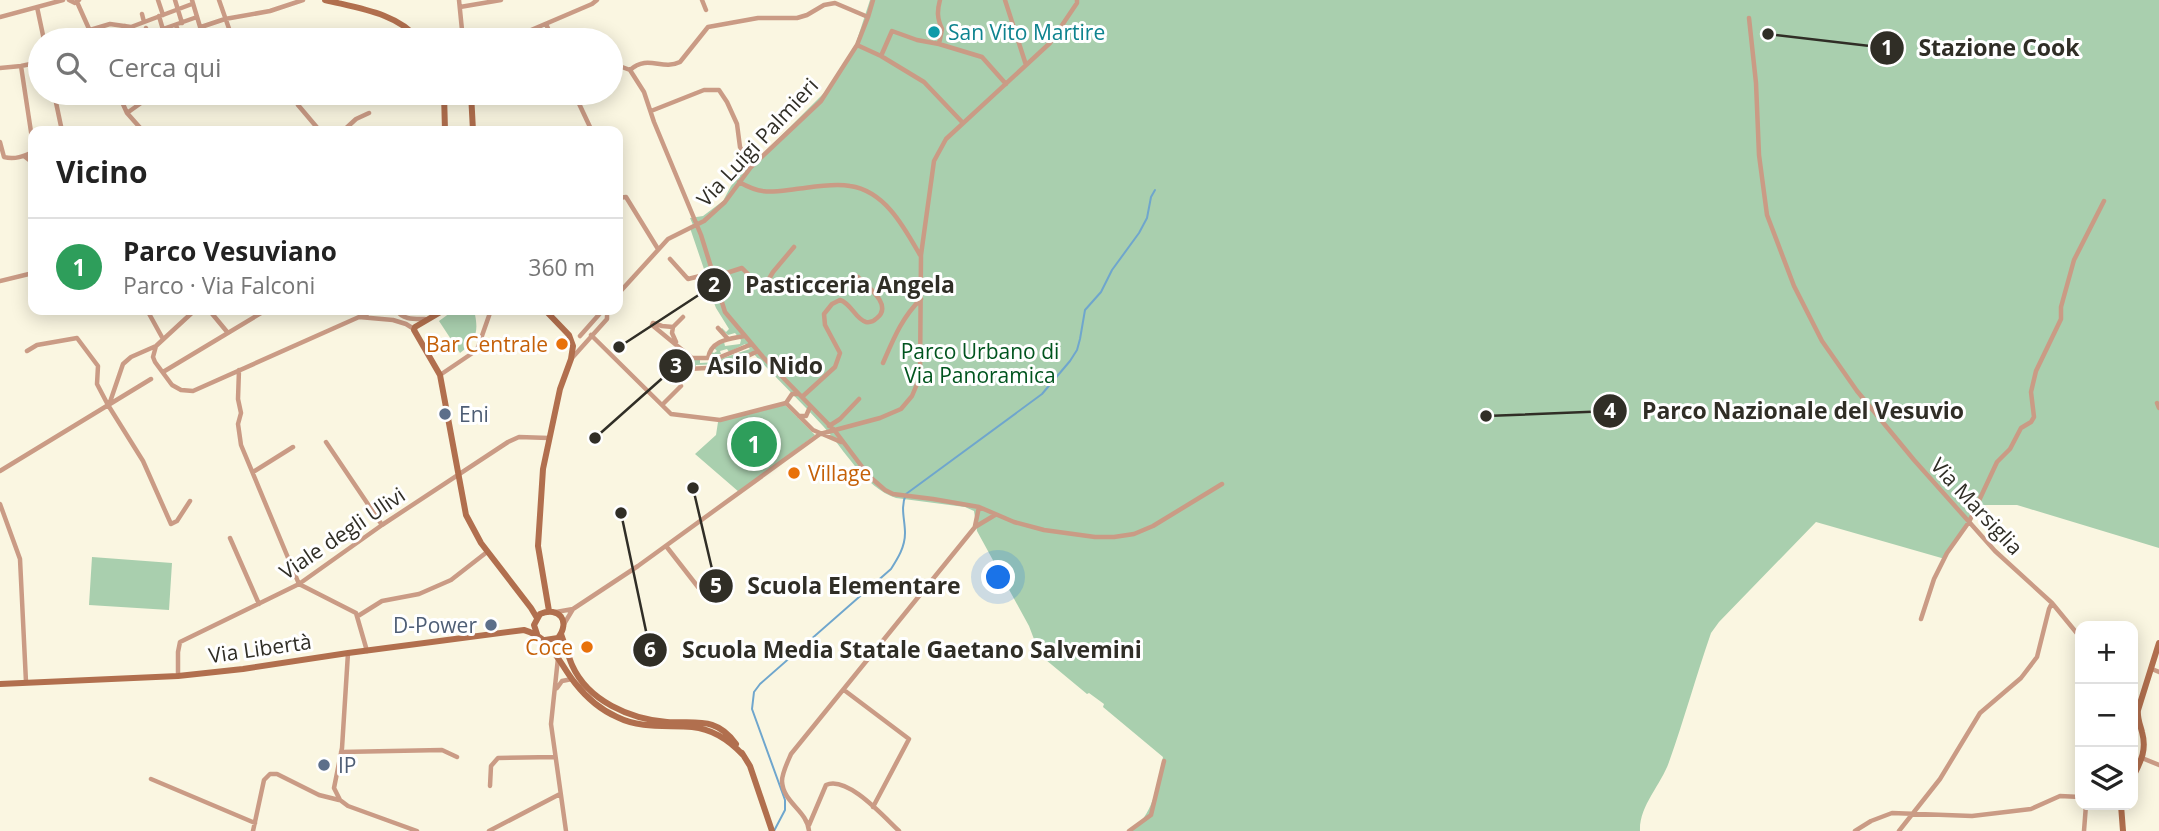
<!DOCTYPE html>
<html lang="it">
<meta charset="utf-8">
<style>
:root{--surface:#fff;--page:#f2f2f2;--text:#222;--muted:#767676;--line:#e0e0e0;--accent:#0755a4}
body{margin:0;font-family:"Open Sans",sans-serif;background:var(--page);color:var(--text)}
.controls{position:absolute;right:21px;bottom:21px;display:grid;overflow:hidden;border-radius:14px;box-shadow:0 4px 18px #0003}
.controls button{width:63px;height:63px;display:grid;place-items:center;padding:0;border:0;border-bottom:2px solid var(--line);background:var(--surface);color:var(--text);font:35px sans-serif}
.you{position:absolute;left:999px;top:578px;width:24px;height:24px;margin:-18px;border:5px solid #fff;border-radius:50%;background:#1a73e8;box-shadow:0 0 0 10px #1a73e833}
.badge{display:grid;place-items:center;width:46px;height:46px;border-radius:50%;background:var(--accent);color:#fff;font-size:23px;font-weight:700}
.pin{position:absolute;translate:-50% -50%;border:4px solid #fff;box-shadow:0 2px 7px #0006}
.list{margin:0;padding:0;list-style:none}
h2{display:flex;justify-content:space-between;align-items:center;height:91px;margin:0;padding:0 28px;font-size:30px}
h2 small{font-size:23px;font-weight:400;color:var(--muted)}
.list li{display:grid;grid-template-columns:46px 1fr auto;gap:21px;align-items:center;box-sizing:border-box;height:98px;padding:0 28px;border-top:2px solid var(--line)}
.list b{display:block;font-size:26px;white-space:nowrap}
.list p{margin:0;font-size:23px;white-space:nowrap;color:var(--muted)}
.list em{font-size:23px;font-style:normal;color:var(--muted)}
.icon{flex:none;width:38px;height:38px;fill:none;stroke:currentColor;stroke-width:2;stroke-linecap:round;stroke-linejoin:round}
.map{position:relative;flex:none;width:2159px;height:831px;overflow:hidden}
.search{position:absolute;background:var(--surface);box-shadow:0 4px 18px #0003;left:28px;top:28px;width:595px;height:77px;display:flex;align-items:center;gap:18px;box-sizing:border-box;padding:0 24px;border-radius:38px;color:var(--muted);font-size:26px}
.panel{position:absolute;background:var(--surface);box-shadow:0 4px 18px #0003;left:28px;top:126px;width:595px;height:189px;border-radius:14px}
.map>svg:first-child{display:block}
</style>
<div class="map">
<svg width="2159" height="831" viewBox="0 0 2159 831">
<rect width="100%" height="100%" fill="#faf6e1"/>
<!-- green -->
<path fill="#a9cfae" d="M870 0H2159V548L2017 505H1978L1945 559 1816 522 1719 622 1711 633C1696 676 1684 720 1669 762 1661 785 1639 806 1640 831H1131C1154 814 1158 783 1163 757L1103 707 1104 704 1089 693 1087 694 1040 655 1029 626 977 531 974 511 965 507 896 498C865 488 844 449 823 426 800 401 775 377 752 352L723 364 696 365V368L687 363 691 360H700V363L717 362V360L750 349 745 344 729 352 727 349 720 351 721 354H711L712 352 714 353 717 351 714 348 724 342 725 346 740 344 741 340 735 333 728 335 721 329 722 328 726 332 729 329 716 308 707 285 706 275 690 228 693 225 690 218 703 216 723 201 731 186 747 167 760 157 828 89 856 43Z
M454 310H474C479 331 477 340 460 353L439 321Z
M785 405 815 435 739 492 695 454 716 435 718 422Z
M92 557 172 563 169 610 89 605Z"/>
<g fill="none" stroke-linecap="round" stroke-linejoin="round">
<!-- stream -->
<path stroke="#6fa6cd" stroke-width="2" d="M774 831 785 810V800L752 709 754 692 760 684 891 569C898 558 905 547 905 533 905 519 900 508 906 494L1042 394 1070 361 1077 350 1080 339 1085 310 1101 292 1112 270 1139 233 1147 218 1151 197 1155 190"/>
<!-- street -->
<path stroke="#ca9b85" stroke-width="4.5" d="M69 0 75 3 79 0
M158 0 163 15
M175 0 182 23
M192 0 204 40
M219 0 233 40
M459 0 463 40
M702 0 706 10
M1005 0 1026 65
M77 2 94 40
M37 7 44 40
M460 7 501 0
M142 14 144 22
M159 16 166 40
M0 17 63 0
M868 17 873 0
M1749 18 1756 83 1759 155 1767 215 1794 286 1822 341 1857 391 1914 460 1995 551 2052 603 2080 637
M546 24 553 40
M176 25 181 40
M125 26 126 36 132 40 197 17
M201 27 225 19 270 11 303 0
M146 28 148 35
M90 30 110 24 131 27 192 4
M184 40 202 33
M211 40 230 33
M508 40 592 4 597 0
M939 44 942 29C937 18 937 11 940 0
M881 56 892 31 917 40 939 44 982 57 1006 84
M21 66 33 145
M0 68 21 66 40 62
M611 69 622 67 630 70 644 92 654 122 701 235 725 312 763 357 835 431 869 476 885 490 893 494 933 499 979 507 1014 522 1044 530 1095 537H1114L1134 534 1153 526 1222 484
M630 70C648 54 662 71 680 62L708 27 758 18H797L807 15 824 5 835 3 868 17 857 45
M54 93 62 131
M118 93 127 113 143 131
M168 93V94
M186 93 187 96
M199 93 202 100
M574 93 590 127
M298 105 320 131
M651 111 704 90H719L727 102 737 124 740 147 751 167
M127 113 155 93
M343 131 356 119 369 113
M553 131 560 130
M0 142 4 157C15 160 24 156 33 152
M24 156 33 163
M739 182C762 195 771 192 796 189 813 187 833 183 850 186 885 191 904 227 920 255
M618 198 626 197 658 249
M670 259 688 279 712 273
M714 277 742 268 763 289 773 272 794 247
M0 281 33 273
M618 294 668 239 704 221 725 202 751 167 821 101 857 45 881 56 924 82 963 123
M147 310 163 339
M209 310 228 333
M396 310C403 320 414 319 425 319
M364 317 371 310
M683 317 673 327 662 326 653 323 652 325 692 358H718L752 344
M673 327 672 333 676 342
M718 328 728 339
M591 335 671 414 720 420 786 403 792 394H797
M580 336 603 310
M156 346 153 357 155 362 172 385 181 390 193 391 359 317 393 320 406 324 414 329
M27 351 37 345 77 338 98 366 97 384 108 405 143 461 171 524 177 521 190 501
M572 358 607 319V314L603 311
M708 358C711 340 729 339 744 336
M883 363C893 340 902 317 921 299
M688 369 725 367 758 351
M239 370 238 399 241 413 238 424 241 445 299 584 356 613 367 651
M163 372 266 310
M440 375 477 350 491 310
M802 397 835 367 840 353 825 325 824 314 832 304 840 300C852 304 855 319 866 322 871 323 874 321 877 318 893 305 868 287 858 277
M110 402 123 364 131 357 156 346 195 310
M786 403 813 430 841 442
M2157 403 2159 408
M662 405 681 386
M799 416H806L810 407
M829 426 840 419 859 399
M326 442 382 525
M0 471 151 379
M253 472 293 447
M0 504 20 559 26 682
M975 526 979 507
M230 538 259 604
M666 546 698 587
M556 612 573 609 638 566 820 434 880 418 901 409 912 396 920 377 921 255 934 161 946 139 1050 43 1077 3V0
M358 616 382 601 419 594 451 580 487 552
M1921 619 1934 579 1947 553 1969 522 1997 462 2010 449 2021 428 2031 422 2034 417 2031 392 2036 371 2061 319V307L2074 260 2104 201
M564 624 573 609
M348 653 342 748 334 788 340 800 348 806 417 831
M558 658 551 724 566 831
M2152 669 2159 672
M178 676V652L180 642 299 584 382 525 508 442 519 437 549 438
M557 688 562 681 572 679
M844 690 909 739 873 807
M341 752 442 750 457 757
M2142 758 2159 765
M151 779 255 823
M490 786 491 766 498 758 555 757
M809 825 826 785C847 775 884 817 899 831
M253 831 264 780 270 774H277L319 795 339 800
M489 831 560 794
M809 831C807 810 783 803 782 781 782 773 788 761 791 754L975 527 995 515
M1129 831 1151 815 1164 761
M1855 831 1871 821 1892 813 1972 816 2031 809 2060 796 2080 797
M1899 831 1940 779 1980 713 2021 678 2037 657 2049 609 2052 603
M2084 831 2086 805"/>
<!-- secondary -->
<path stroke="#b16f4e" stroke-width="6" d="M325 0C357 8 398 13 419 40
M444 93 445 131
M471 93 473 131
M444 310 415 327 414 330 440 375 466 515 481 543 531 608 537 618
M545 310 569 335 573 346 571 359 560 389 543 469 538 546 549 611
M537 634 534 625 540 614C559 606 571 621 558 638L545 640
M561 634C565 645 568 655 572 665 588 701 630 719 667 722 696 724 716 716 736 744
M0 684 178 676 243 669 348 653 524 630C552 638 558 662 575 683 586 697 601 710 617 717 641 729 666 725 692 727 712 729 730 741 743 755
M742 753 750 766 772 831
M2133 777C2141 761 2147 750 2142 732 2140 724 2137 718 2138 710L2159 643
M2121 805 2123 831"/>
</g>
<!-- markers -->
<circle fill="#0f9aa8" stroke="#fff" stroke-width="2.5" cx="934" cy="32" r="7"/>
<g fill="#e8710a" stroke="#fff" stroke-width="2.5">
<circle cx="562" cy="344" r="7"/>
<circle cx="794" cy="473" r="7"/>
<circle cx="587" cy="647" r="7"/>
</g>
<g fill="#5c6f8a" stroke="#fff" stroke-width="2.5">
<circle cx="445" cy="414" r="7"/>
<circle cx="491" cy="625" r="7"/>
<circle cx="324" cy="765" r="7"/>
</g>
<g text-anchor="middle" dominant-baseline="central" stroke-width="6" stroke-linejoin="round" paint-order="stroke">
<!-- culture labels -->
<g font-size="21" fill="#0d838f" stroke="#fff" text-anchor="start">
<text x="948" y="32">San Vito Martire</text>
</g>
<!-- street labels -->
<g font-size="21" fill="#302e26" stroke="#fff">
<text transform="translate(757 142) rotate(-47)">Via Luigi Palmieri</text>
<text transform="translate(1977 506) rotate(47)">Via Marsiglia</text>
<text transform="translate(342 533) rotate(-34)">Viale degli Ulivi</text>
<text transform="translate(260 648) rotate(-8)">Via Libertà</text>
</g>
<!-- food labels -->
<g font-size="21" fill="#c56008" stroke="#fff" text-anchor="end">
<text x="548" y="344">Bar Centrale</text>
<text x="808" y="473" text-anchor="start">Village</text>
<text x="573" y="647">Coce</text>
</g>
<!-- park labels -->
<g font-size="21" fill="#00541e" stroke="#fff">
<text x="980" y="351">Parco Urbano di<tspan x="980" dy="24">Via Panoramica</tspan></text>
</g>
<!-- service labels -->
<g font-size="21" fill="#4e5e75" stroke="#fff" text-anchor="start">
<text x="459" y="414">Eni</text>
<text x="477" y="625" text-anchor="end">D-Power</text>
<text x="338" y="765">IP</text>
</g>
</g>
<!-- callouts -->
<path fill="none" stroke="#302e26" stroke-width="2.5" d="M1768 34L1887 48M619 347L714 285M595 438L676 366M1486 416L1610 411M693 488L716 586M621 513L650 650"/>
<g fill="#302e26" stroke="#fff" stroke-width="2.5">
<circle cx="1768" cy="34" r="7"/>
<circle cx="619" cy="347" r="7"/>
<circle cx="595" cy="438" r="7"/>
<circle cx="1486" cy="416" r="7"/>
<circle cx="693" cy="488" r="7"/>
<circle cx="621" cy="513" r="7"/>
<circle cx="1887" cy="48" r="18"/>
<circle cx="714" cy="285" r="18"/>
<circle cx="676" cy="366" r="18"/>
<circle cx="1610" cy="411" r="18"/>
<circle cx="716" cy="586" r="18"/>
<circle cx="650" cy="650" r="18"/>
</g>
<g font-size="21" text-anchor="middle" font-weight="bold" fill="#fff">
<text x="1887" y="55">1</text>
<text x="714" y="292">2</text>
<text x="676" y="373">3</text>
<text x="1610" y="418">4</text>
<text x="716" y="593">5</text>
<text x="650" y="657">6</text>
</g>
<g font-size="23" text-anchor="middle" font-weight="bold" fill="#302e26" stroke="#fff" stroke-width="6" stroke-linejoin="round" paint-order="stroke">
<text x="1999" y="56">Stazione Cook</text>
<text x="850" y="293">Pasticceria Angela</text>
<text x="765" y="374">Asilo Nido</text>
<text x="1803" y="419">Parco Nazionale del Vesuvio</text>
<text x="854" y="594">Scuola Elementare</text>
<text x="912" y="658">Scuola Media Statale Gaetano Salvemini</text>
</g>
</svg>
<div class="controls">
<button>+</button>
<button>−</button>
<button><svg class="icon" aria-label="layers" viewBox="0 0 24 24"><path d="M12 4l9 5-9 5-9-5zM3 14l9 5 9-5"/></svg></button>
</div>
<div class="you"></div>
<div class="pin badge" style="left:754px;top:444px;background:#2e9e5b">1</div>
<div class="search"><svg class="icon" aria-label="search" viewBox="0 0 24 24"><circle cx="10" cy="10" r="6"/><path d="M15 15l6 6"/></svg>Cerca qui</div>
<section class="panel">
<h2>Vicino<small></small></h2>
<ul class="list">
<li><span class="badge" style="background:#2e9e5b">1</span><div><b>Parco Vesuviano</b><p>Parco · Via Falconi</p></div><em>360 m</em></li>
</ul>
</section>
</div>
